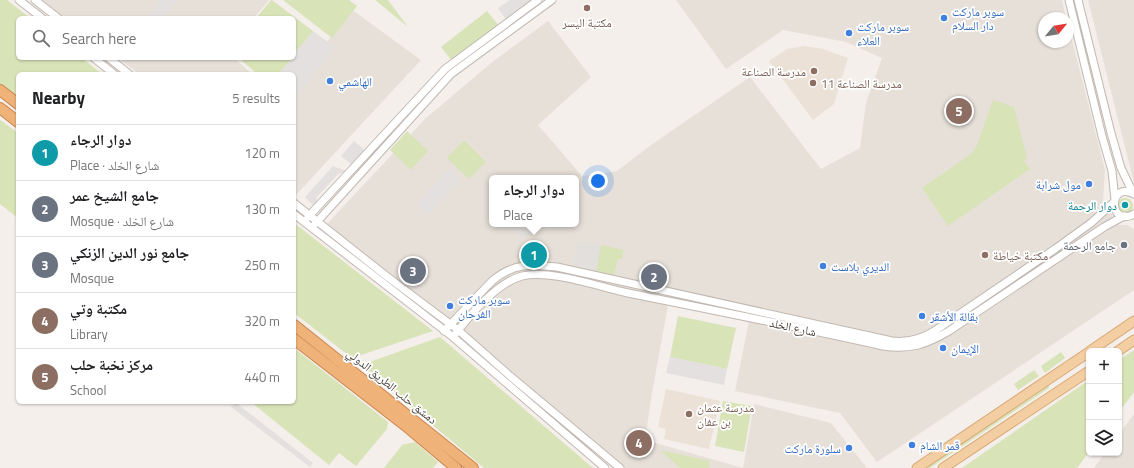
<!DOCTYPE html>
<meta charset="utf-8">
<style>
:root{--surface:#fff;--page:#f2f2f2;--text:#202124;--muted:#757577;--line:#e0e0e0;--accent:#e33238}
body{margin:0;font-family:"Titillium Web","Noto Naskh Arabic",sans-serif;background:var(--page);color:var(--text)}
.controls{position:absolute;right:12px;bottom:12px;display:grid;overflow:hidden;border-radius:6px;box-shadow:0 1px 3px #0004}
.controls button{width:36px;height:36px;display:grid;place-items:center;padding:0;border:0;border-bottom:1px solid var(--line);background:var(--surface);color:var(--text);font:20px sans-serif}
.compass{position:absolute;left:1038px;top:12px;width:36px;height:36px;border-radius:50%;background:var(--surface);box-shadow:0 1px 3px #0004;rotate:60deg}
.you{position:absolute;left:598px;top:181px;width:14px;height:14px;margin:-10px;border:3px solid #fff;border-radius:50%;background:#1a73e8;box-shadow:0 0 0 6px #1a73e833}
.badge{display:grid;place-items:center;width:26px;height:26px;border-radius:50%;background:var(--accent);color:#fff;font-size:13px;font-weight:700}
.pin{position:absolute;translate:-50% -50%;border:2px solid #fff;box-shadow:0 1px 4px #0006}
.popup{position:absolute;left:489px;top:175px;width:90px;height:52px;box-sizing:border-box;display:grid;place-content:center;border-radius:6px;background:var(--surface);filter:drop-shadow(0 1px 3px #0005);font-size:13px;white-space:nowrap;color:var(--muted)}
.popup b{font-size:15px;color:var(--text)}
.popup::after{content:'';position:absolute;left:50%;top:100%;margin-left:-8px;border:8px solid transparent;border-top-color:var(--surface)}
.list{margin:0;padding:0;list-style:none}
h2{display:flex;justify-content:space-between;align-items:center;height:52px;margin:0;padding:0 16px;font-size:17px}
h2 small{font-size:13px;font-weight:400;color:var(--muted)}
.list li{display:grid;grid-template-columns:26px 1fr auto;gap:12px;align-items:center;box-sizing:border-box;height:56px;padding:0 16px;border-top:1px solid var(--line)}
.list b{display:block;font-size:15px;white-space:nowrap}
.list p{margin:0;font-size:13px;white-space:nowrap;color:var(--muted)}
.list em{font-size:13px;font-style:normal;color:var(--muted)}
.icon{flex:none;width:22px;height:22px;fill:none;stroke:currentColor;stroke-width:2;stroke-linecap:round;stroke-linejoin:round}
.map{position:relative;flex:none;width:1134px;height:468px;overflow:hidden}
.search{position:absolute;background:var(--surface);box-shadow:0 1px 3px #0004;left:16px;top:16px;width:280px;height:44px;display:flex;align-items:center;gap:10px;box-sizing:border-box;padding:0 14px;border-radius:6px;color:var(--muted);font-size:15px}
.panel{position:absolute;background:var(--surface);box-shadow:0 1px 3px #0004;left:16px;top:72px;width:280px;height:332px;border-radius:6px}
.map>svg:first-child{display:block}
</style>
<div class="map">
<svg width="1134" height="468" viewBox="0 0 1134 468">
<rect width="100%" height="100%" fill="#f4efeb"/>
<!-- residential -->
<path fill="#e7e0d9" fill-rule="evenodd" d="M41 0H269L254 18H65Z
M676 0H1062L1066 18H1044V42H1068V24L1105 170 1103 201 1119 225H1128L1134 230V290L877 462 840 413 735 391 752 306 671 289 652 393 645 440 743 468 754 404 831 423 867 468H625L326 225 425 119 491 63 548 21 591 77 538 125 582 176 617 171 651 145 750 77 821 169 860 148 866 103 882 58 846 42 783 30 726 69ZM492 178H576V224H492Z
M1088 0H1134V180L1133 179Z
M351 9 421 60 295 196 294 195V87Z
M118 58H234L252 74H139Z
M1134 414V468H1094L1105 453H1119V434Z"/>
<!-- industrial -->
<path fill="#e3dfdc" d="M507 224H537L522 240Z
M578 242 601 246 596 271 573 266Z"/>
<!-- education -->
<path fill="#ebe1d6" d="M804 46 823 49 848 58 834 104 813 120 769 61 787 49Z
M666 389 720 401 709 449 664 439 666 429 658 427Z"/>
<!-- green -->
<path fill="#d8e3b8" d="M0 0H7L30 18H18V58H82L102 74H18V99L0 85Z
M271 0H272L313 31 294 55V18H256Z
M283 0H349L357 6 332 38Z
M375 0H388L408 27Z
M487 11 499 26 453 62 441 47Z
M239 58H292L279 74H257Z
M993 100 1014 107 1027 158 1024 161 1030 169 948 226 922 188 971 154 977 145Z
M0 120 18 133V191L16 194 18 196V218L0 204Z
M407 131 428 151 411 170 390 150Z
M464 140 486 162 469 179 447 158Z
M1117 206a8 8 0 1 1 16 0a8 8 0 1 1-16 0Z
M294 223 433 331 352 358 294 313Z
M539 240 540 251 545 262 518 264 517 263Z
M601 245 624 250 622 259H618L614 275 596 271Z
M678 316 736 328 727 369 670 357Z
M440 337 593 468H484L361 365Z
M294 348 388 422 387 429 356 466 339 453 329 465 251 402H294Z
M1134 350V392L1119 412V360Z
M1061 352 1065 358 1045 373 1041 366Z
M1034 370 1039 376 1018 390 1014 384Z
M1089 380V452L1077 468H962Z
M1047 385 1049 386V388L930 468H923Z
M723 401 752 406 744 452 715 446Z
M415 442 438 462 433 468H384L402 445Z
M660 450 710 461 709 468H680Z"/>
<!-- parking -->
<path fill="#e3e0df" d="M160 0H178L165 18H147Z
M510 0H537L507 21 498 8Z
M313 31 335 47 294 99V74H279L292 58H294V55Z
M354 141 366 151 352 165 341 156Z
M333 166 346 171 338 174 316 198 318 202 314 206 305 197Z
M449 168 460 179 428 214 417 204Z
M670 357 727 369 724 385 666 373Z
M235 402 313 463 310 467 231 407Z"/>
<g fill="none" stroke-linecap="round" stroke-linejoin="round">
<!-- minor casing -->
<g stroke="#c1b8b1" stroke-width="9">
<path id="minor" d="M19 0 42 18
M35 0 58 18
M1069 0 1102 136 1112 171 1115 200
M1078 0 1111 133 1121 168 1133 193
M94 58 114 74
M109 58 129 74
M1134 194C1108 180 1108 228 1134 214
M294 203 385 275 458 330 510 376 620 468
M294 214 453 337 605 468
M308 217 445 69 538 0
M315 224 451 74 552 0
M444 331 492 281C513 263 531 264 557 267L892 341C908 343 922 339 936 330L1055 249 1091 223 1114 202
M453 337C468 317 496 283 522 276 550 269 599 287 628 293 713 310 798 327 883 346 910 350 925 345 949 331L1104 227 1124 216"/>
</g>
<!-- major casing -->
<g stroke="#d8a875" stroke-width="11">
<path id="major" d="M1090 351 1134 321
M1118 351 1134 340
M917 468 1089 352
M943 468 1089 371"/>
</g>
<!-- highway casing -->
<g stroke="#cd854b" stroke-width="12">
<path id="highway" d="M0 90 18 104
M0 108 18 122
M294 325 473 468
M294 339 406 426 456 468"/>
</g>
<!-- minor -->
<use href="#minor" stroke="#fff" stroke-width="7"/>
<!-- major -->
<use href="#major" stroke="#f4cea3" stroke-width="9"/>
<!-- highway -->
<use href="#highway" stroke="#efb37a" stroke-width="10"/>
</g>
<!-- markers -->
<g fill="#8d6e63" stroke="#fff" stroke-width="1.5">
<circle cx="587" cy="8" r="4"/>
<circle cx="814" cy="71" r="4"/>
<circle cx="813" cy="83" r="4"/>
<circle cx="985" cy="255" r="4"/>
<circle cx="689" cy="414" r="4"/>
</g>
<g fill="#3f7fe0" stroke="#fff" stroke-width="1.5">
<circle cx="944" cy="18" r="4"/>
<circle cx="849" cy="33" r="4"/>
<circle cx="330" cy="81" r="4"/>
<circle cx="1089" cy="184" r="4"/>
<circle cx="823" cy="266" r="4"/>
<circle cx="450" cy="306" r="4"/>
<circle cx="922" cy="316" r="4"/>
<circle cx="943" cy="348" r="4"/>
<circle cx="912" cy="445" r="4"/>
<circle cx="849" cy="448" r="4"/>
</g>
<circle fill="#0f9aa8" stroke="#fff" stroke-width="1.5" cx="1125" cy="205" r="4"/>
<circle fill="#6b7280" stroke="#fff" stroke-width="1.5" cx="1124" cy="245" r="4"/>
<g text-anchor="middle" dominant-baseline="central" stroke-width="3.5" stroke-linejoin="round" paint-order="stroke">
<!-- shop labels -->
<g font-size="12" fill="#366cbe" stroke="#fff" text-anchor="start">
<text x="952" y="11">سوبر ماركت<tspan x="952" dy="14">دار السلام</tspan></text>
<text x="857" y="26">سوبر ماركت<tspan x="857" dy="14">العلاء</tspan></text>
<text x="338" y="81">الهاشمي</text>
<text x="1081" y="184" text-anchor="end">مول شرابة</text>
<text x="831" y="266">الديري بلاست</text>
<text x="458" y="299">سوبر ماركت<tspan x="458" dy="14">الفرحان</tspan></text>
<text x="930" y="316">بقالة الأشقر</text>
<text x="951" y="348">الإيمان</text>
<text x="920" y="445">قمر الشام</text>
<text x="841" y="448" text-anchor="end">سلورة ماركت</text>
</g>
<!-- education labels -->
<g font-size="12" fill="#785e54" stroke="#fff" text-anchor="start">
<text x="587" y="22" text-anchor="middle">مكتبة اليسر</text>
<text x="806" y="71" text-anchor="end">مدرسة الصناعة</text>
<text x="821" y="83">مدرسة الصناعة 11</text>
<text x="993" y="255">مكتبة خياطة</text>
<text x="697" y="407">مدرسة عثمان<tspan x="697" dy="14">بن عفان</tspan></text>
</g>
<!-- culture labels -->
<g font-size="12" fill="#0d838f" stroke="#fff" text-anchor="end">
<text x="1117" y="205">دوار الرحمة</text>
</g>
<!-- worship labels -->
<g font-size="12" fill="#5b616d" stroke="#fff" text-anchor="end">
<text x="1116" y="245">جامع الرحمة</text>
</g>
<!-- street labels -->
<g font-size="12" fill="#473f39" stroke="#fff">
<text transform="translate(793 327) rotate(12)">شارع الخلد</text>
<text transform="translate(392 386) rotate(39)">دمشق حلب الطريق الدولي</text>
</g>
</g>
</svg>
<div class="controls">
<button>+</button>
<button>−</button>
<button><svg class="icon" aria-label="layers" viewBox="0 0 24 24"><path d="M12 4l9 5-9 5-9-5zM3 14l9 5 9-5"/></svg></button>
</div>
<svg class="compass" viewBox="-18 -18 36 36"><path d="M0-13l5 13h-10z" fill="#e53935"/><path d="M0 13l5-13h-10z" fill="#757577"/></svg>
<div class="you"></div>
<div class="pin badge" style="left:534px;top:255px;background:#0f9aa8">1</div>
<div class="popup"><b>دوار الرجاء</b>Place</div>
<div class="pin badge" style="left:654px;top:277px;background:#6b7280">2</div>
<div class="pin badge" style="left:413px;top:271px;background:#6b7280">3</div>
<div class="pin badge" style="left:639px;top:443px;background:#8d6e63">4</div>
<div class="pin badge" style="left:959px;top:111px;background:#8d6e63">5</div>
<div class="search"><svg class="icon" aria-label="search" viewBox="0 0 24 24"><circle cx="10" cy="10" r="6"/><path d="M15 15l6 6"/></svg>Search here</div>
<section class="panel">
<h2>Nearby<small>5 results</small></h2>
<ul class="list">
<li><span class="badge" style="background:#0f9aa8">1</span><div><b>دوار الرجاء</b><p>Place · شارع الخلد</p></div><em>120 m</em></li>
<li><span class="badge" style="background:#6b7280">2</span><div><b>جامع الشيخ عمر</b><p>Mosque · شارع الخلد</p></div><em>130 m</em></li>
<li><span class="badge" style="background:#6b7280">3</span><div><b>جامع نور الدين الزنكي</b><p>Mosque</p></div><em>250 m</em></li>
<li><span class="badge" style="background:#8d6e63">4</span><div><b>مكتبة وتي</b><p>Library</p></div><em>320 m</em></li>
<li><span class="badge" style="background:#8d6e63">5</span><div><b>مركز نخبة حلب</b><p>School</p></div><em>440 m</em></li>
</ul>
</section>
</div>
